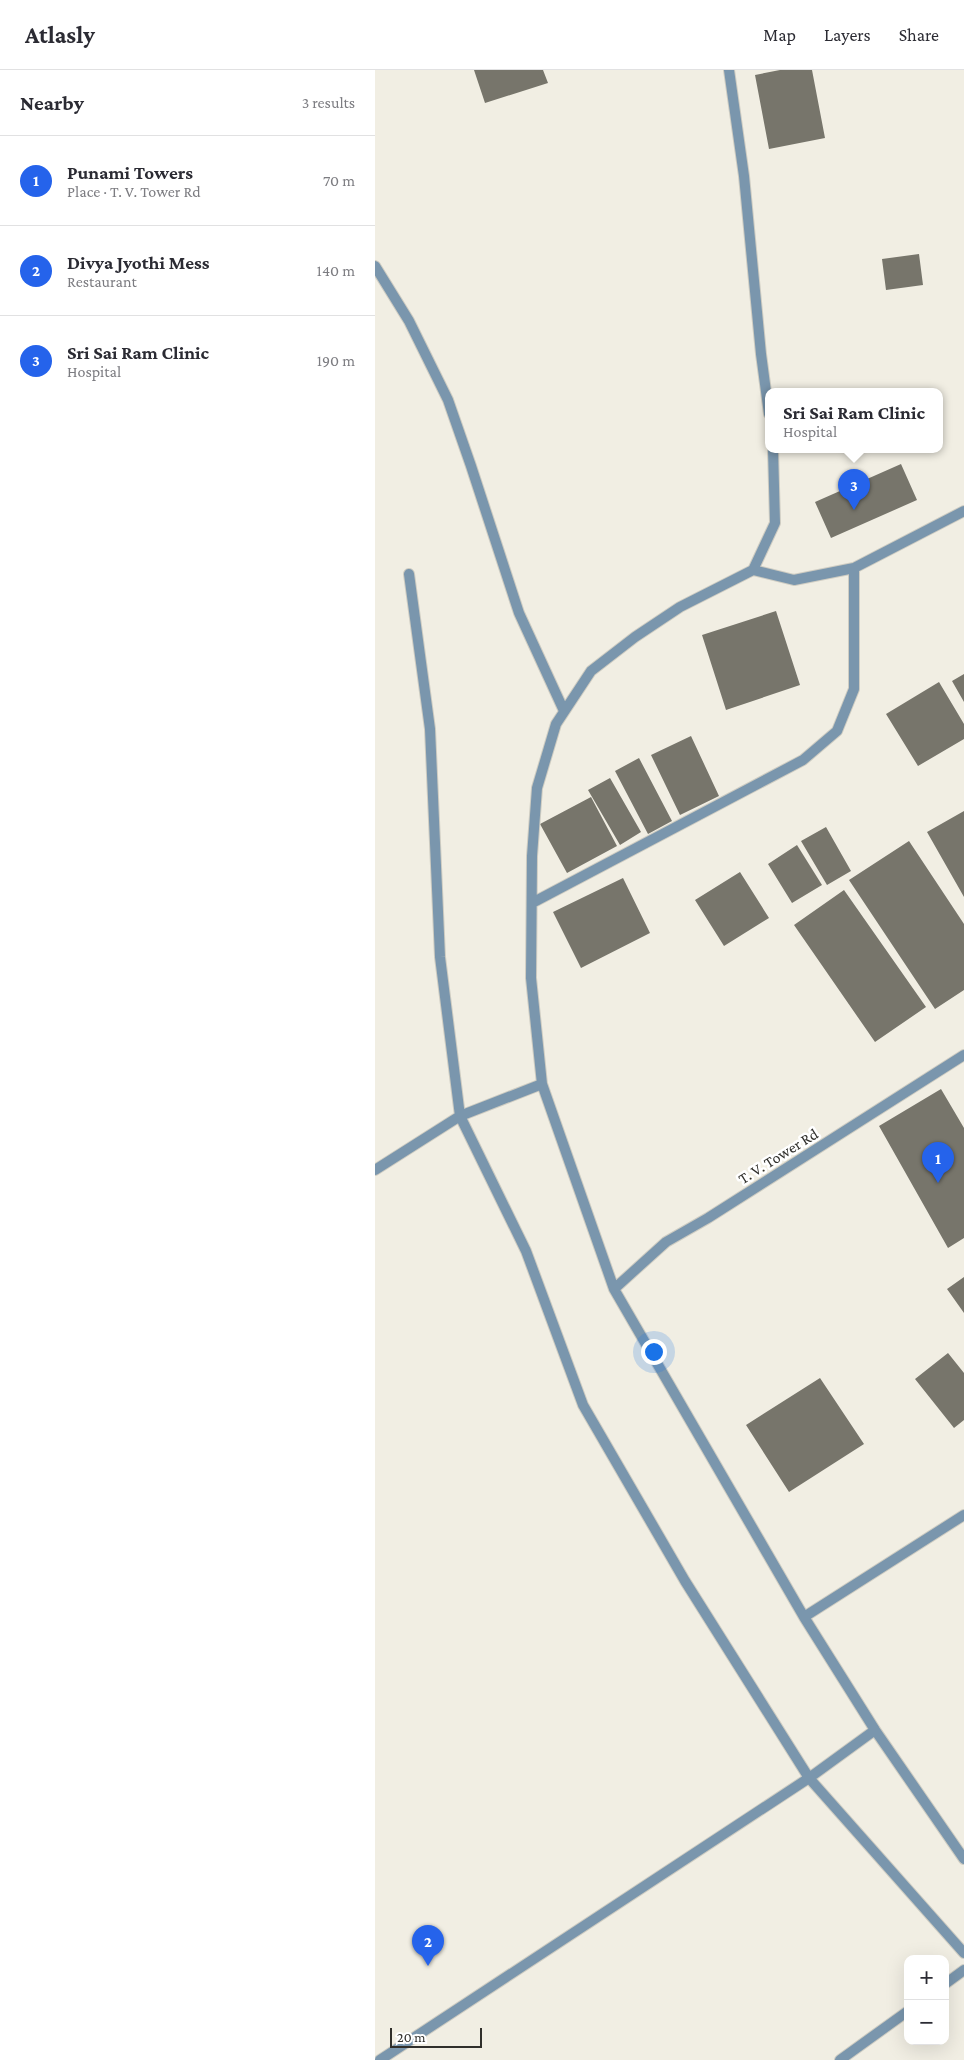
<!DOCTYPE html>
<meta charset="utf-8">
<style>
:root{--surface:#fff;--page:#f2f2f3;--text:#2b2b33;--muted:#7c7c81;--line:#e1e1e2;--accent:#2563eb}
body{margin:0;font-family:"Crimson Pro",serif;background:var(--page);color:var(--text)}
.controls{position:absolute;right:15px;bottom:15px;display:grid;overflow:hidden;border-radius:10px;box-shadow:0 5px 20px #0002}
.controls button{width:45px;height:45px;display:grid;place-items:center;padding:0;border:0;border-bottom:1px solid var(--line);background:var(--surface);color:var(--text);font:25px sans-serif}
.scale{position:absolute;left:15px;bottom:12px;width:92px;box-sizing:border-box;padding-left:5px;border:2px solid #302f2b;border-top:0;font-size:14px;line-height:18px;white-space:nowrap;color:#302f2b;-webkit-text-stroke:4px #fff;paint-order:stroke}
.you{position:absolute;left:278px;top:1281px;width:18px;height:18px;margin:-12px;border:4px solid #fff;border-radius:50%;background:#1a73e8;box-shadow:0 0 0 8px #1a73e833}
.badge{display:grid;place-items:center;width:32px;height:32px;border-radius:50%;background:var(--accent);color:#fff;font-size:16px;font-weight:700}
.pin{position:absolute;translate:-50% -41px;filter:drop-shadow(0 1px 2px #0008)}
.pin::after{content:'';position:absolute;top:26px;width:18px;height:15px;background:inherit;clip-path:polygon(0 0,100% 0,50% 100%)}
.popup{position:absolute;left:390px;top:318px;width:178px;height:65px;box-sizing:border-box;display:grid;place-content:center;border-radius:10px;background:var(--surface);filter:drop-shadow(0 1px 4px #0005);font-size:16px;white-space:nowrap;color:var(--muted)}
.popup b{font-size:19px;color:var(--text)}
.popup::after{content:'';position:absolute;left:50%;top:100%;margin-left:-10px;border:10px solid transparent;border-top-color:var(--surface)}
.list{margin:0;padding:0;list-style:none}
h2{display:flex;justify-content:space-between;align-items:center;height:65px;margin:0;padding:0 20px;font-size:21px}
h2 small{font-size:16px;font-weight:400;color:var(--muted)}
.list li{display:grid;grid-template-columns:32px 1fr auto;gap:15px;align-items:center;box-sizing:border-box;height:90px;padding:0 20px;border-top:1px solid var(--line)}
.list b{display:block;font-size:19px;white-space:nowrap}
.list p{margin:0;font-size:16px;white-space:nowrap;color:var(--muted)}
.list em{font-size:16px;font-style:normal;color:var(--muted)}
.map{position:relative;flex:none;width:589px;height:1990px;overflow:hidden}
header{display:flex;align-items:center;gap:30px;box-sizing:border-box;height:70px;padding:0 25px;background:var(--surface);border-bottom:1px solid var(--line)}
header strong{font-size:24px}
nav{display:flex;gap:28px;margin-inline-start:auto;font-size:18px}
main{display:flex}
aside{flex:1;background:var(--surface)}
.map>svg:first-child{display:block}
</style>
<header>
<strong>Atlasly</strong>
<nav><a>Map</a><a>Layers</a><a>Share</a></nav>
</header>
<main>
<aside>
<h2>Nearby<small>3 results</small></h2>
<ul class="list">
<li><span class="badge">1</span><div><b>Punami Towers</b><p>Place · T. V. Tower Rd</p></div><em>70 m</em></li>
<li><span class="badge">2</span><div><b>Divya Jyothi Mess</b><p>Restaurant</p></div><em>140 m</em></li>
<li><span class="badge">3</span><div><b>Sri Sai Ram Clinic</b><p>Hospital</p></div><em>190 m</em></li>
</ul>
</aside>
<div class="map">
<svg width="589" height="1990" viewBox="0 0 589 1990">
<rect width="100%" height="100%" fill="#f1eee3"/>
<!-- building -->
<path fill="#77756b" d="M99 0H168L173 13 110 33Z
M405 0H437L450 68 394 79 380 5Z
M544 184 548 215 511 220 507 189Z
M526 394 542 430 456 468 440 432Z
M401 541 425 615 351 640 327 565Z
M589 604V632L577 611Z
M564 612 589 654V669L543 696 511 644Z
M316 666 344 726 305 745 276 685Z
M264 688 297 751 273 764 240 701Z
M235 708 266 762 245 775 213 720Z
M216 727 242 776 192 803 165 754Z
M589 741V827L552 762Z
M451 757 476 801 452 815 426 771Z
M534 771 589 854V920L560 939 474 810Z
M422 775 447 815 417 833 393 794Z
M365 802 394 848 349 876 320 830Z
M248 808 275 863 206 898 178 842Z
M469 820 551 937 500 972 419 855Z
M566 1019 589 1058V1168L573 1178 504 1056Z
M589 1207V1243L572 1219Z
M573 1283 589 1303V1350L579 1358 540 1309Z
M445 1308 489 1374 414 1422 371 1355Z"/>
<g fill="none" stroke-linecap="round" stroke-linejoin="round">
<!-- minor casing -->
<g stroke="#ceccc2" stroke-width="12">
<path id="minor" d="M354 0 369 106 386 284 394 344
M0 196 34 251 73 330 96 396 144 543 189 641
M398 379 400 453 378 500 305 537 260 567 216 601 181 654 162 718 157 786 156 908 167 1014 239 1219 429 1547 500 1660 589 1789
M378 500 419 510 479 498 589 441
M34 504 55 659 65 887 85 1046 151 1181 208 1335 310 1511 434 1708 589 1883
M157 833 428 690 462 661 479 619V498
M0 1100 85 1046 167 1014
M239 1219 291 1172 333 1148 589 985
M429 1547 589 1445
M570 1914 589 1900
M5 1990 434 1708 500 1660
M465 1990 533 1941"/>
</g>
<!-- minor -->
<use href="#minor" stroke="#7a96ad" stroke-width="10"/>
</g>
<g text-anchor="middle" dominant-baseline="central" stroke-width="5" stroke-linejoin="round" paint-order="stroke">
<!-- street labels -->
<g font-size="16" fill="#302f2b" stroke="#fff">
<text transform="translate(403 1086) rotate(-32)">T. V. Tower Rd</text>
</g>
</g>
</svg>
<div class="controls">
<button>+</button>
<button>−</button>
</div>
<div class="scale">20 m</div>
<div class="you"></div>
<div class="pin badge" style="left:563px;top:1113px">1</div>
<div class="pin badge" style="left:53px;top:1896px">2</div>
<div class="pin badge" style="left:479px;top:440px">3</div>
<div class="popup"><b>Sri Sai Ram Clinic</b>Hospital</div>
</div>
</main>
